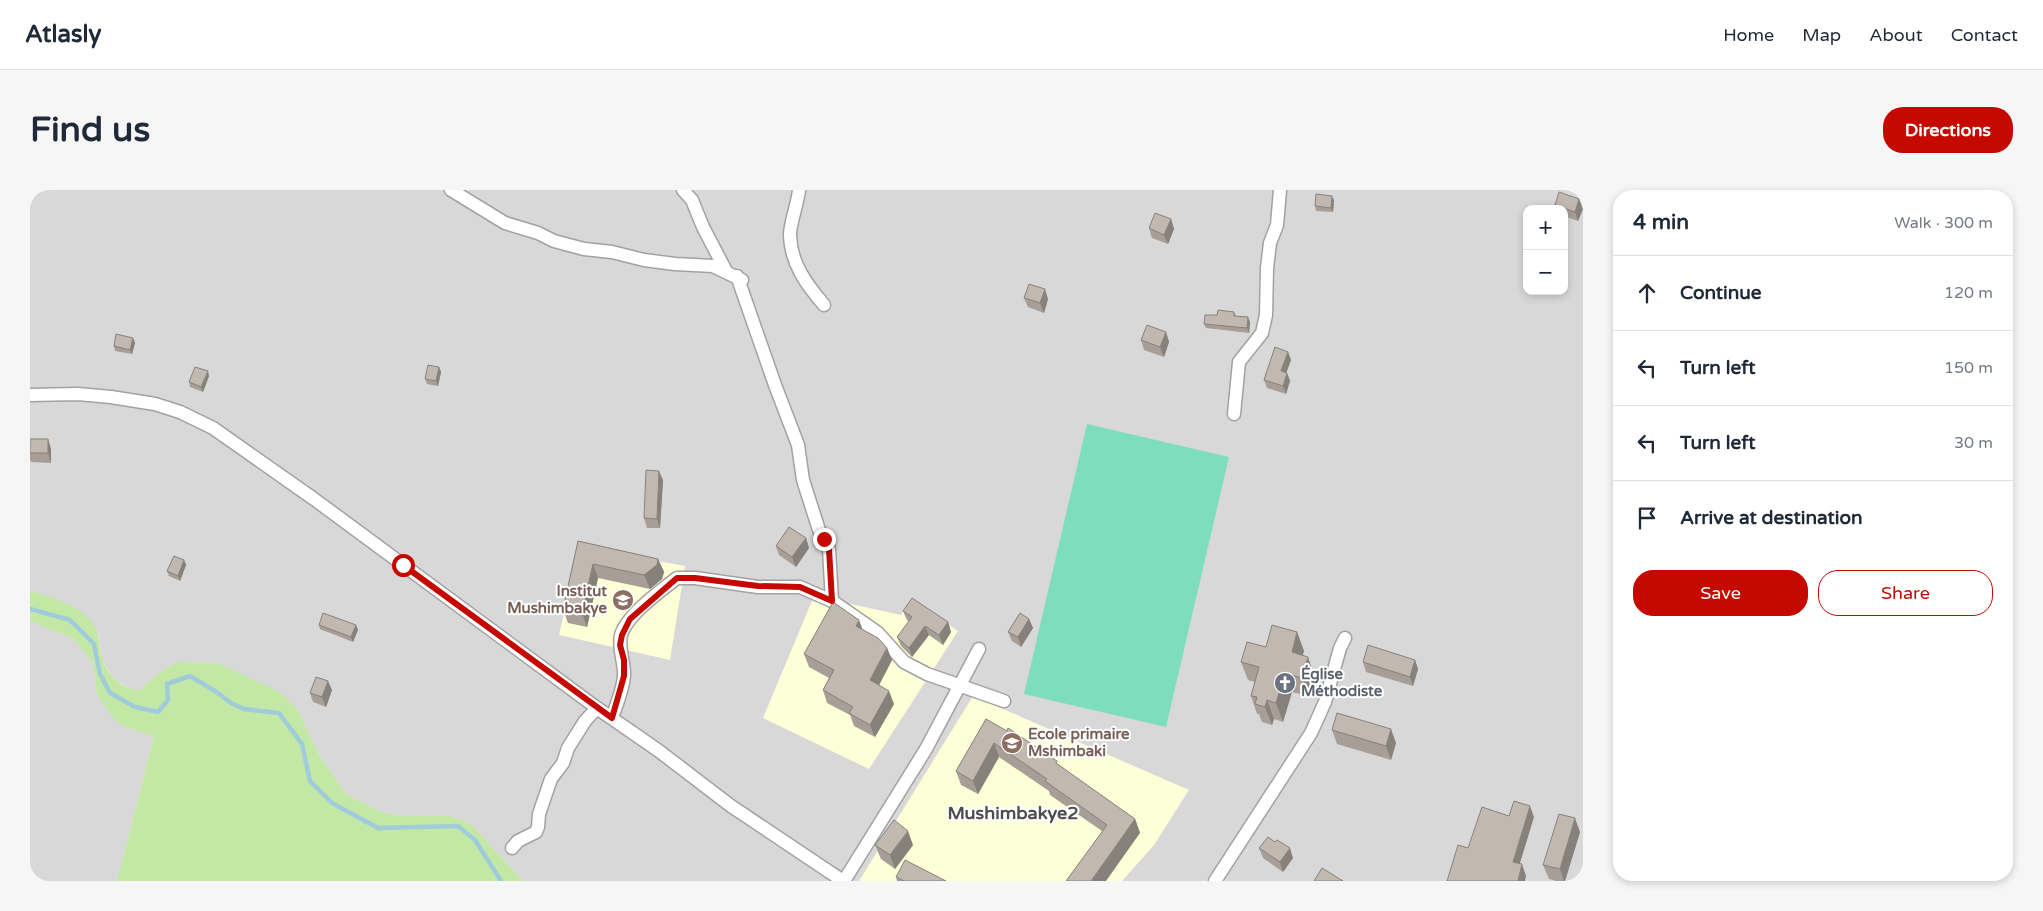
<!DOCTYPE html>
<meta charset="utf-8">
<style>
:root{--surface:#fff;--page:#f6f6f7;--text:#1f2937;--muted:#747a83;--line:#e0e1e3;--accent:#c50900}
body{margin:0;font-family:"Varela Round",sans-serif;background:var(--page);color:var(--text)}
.controls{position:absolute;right:15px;top:15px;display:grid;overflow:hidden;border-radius:10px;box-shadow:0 2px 8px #0003}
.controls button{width:45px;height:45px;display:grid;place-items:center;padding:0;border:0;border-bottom:1px solid var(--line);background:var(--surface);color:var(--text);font:25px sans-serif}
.stop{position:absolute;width:15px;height:15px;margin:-11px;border:4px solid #c50900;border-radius:50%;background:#fff}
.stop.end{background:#c50900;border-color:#fff;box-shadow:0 1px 5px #0008}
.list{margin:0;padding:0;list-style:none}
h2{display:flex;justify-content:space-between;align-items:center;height:65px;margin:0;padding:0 20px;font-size:21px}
h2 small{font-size:16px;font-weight:400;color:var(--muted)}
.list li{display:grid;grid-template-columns:32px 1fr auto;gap:15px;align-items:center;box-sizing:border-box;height:75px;padding:0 20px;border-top:1px solid var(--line)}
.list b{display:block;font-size:19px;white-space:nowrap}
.list em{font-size:16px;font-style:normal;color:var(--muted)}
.actions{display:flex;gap:10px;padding:15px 20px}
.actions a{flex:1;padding:11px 0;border:1px solid var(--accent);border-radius:20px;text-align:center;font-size:18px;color:var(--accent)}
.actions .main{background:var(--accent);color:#fff}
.icon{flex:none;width:28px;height:28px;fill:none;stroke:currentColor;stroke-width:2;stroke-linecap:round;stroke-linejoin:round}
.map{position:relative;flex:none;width:1553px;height:691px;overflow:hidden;border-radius:20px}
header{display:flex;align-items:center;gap:30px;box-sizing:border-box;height:70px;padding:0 25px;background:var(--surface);border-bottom:1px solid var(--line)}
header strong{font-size:24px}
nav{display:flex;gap:28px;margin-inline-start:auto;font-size:18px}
.intro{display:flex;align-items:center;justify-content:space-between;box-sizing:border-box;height:120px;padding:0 30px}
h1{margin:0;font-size:35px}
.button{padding:12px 22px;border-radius:20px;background:var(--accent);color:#fff;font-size:18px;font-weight:700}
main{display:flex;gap:30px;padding:0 30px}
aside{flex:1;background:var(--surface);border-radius:20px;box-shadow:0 2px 8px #0003}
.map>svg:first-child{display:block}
</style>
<header>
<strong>Atlasly</strong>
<nav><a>Home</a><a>Map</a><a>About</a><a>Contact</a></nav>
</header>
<div class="intro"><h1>Find us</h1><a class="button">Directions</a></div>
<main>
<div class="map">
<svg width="1553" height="691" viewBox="0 0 1553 691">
<rect width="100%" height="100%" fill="#ede9e0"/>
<!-- residential -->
<path fill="#d9d8d8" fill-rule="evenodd" d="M0 0H1553V691H493L441 634 420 626H373L354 623 316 604 289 565 268 520 188 473 147 472 129 483 110 500 104 501 92 494 82 486 72 469 69 444 11 404 0 400ZM1497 19H1534V101H1497Z
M0 431 44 449 63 473 67 505 95 537 124 546 87 691H0Z"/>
<!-- education -->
<path fill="#fdffd7" d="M549 357 655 376 640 470 529 445Z
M784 406 871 425 881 409 928 441 839 579 733 528Z
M943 506 1159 600 1124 655 1092 691H829Z"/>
<!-- grass -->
<path fill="#c3e8a5" d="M0 400C20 408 43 412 58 428 71 441 68 451 72 467 75 483 94 501 110 500L129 483 147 472 188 473 250 502 268 520 289 565 316 604 354 623 373 626H420L441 634 493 691H87L124 546 95 537 85 530 67 505 63 473 44 449 0 431Z"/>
<!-- pitch -->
<path fill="#7dddbc" d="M1057 234 1199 267 1136 537 994 504Z"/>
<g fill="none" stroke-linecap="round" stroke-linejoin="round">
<!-- stream -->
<path stroke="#a0cbdb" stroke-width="4.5" d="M0 419 40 430 64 454 70 484 80 503 105 517 128 522 138 510 137 494 160 486 185 501 201 513 214 519 249 523 272 554 280 591 302 613 348 638 428 636 445 650 471 691"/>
<!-- minor casing -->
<g stroke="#a2a2a2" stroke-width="15">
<path id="minor" d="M421 0 475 33 508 43 524 51 554 59 582 62 614 70 645 74 683 76 712 90
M653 0 662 10 673 37 696 81
M769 0C768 13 759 36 760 46 761 74 777 95 794 115
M707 86 745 195 768 255 773 290 789 340 799 359 802 411
M0 205 48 204 81 207 125 214 150 222 183 238 284 309 567 518 629 561 701 616 813 691
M1204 224 1209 172 1232 143 1236 125 1237 78 1240 53 1247 35 1250 0
M582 528C586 515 594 498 594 484 594 471 588 457 591 445 597 425 630 401 647 388H665L728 397H770L802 411 848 443 874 472 897 484 974 511
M482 658 488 651 506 642 508 637 509 624 521 589 533 573 538 558 555 531 567 518
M814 691 896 559 949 459
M1185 691 1281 543 1295 512 1310 458 1315 448"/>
</g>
<!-- minor -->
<use href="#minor" stroke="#fff" stroke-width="12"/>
</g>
<!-- wall -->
<path fill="#a69e97" d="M1304 10 1303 22 1286 21 1285 16Z
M1525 15 1553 19 1548 31 1534 26V19H1526Z
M1141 29 1144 39 1138 54 1122 48 1119 38Z
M994 108 1018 109 1014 123 998 117Z
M1204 122 1206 126 1220 132 1219 143 1176 138 1174 134 1187 125Z
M1136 142 1139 152 1134 167 1114 160 1111 150Z
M103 148 105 153 102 164 85 161 84 156Z
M1258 162 1261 170 1256 183H1257L1260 191 1256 204 1237 198 1234 190Z
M409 177 411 182 408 196 397 194 395 189Z
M179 186 173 202 160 197 159 192Z
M18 249 21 259V273L1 272 0 269V263Z
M633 290 630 338H617L614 328Z
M776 348 779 358 766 377 749 365 746 356Z
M548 351 628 369 634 382 632 389 620 399 568 388 557 437 538 433 533 419Z
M154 370 156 375 150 391 139 386 137 381Z
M873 421 918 432 921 442 913 455 899 445 882 467 871 456 867 447 879 432 877 430Z
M999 429 1003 438 991 457 982 451 978 442Z
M289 435H326L328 440 323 452 290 439Z
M833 440 857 458 862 470 849 495 864 514 845 547 824 536 820 525 797 513 793 500 799 488 779 477 774 464Z
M1267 442 1274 461 1272 465 1284 485 1278 506 1262 502 1253 532 1244 529 1242 535 1232 532 1229 524H1227L1221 506 1225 492 1218 490 1211 472 1236 457Z
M1385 470 1388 479 1383 496 1336 482 1333 472Z
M302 500 296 517 283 512 280 503Z
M956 529 1028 575 1105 629 1110 643 1072 641 1020 605 1019 601 969 567 948 604 931 595 926 581Z
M1302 540 1366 553 1361 570 1307 554Z
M1550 642 1535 691H1526L1519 689 1513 675Z
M845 655H883L865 679 851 669Z
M1229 658 1263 668 1253 682 1233 668Z
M866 687 916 691H867Z"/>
<!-- shaded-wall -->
<path fill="#87817b" d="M1302 6 1304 10 1303 22 1301 18Z
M1549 9 1553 19 1548 31 1545 22Z
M1141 29 1144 39 1138 54 1134 45Z
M1015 99 1018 109 1014 123 1010 113Z
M1218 127 1220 132 1219 143 1217 138Z
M1136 142 1139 152 1134 167 1130 157Z
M103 148 105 153 102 164 100 160Z
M1258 162 1261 170 1254 189 1251 181Z
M409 177 411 182 408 196 406 191Z
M178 181 179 186 173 202 171 197Z
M1257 183 1260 191 1256 204 1253 196Z
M18 249 21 259V273L18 263Z
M629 281 633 290 630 338 627 329Z
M776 348 779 358 766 377 762 367Z
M628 369 634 382 632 389 620 399 614 385Z
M154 370 156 375 150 391 148 386Z
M563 374 568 388 557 437 552 423Z
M999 429 1003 438 991 457 988 447Z
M829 430 834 443 826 436Z
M918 432 921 442 913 455 909 445Z
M326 435 328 440 323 452 321 447Z
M895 436 899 445 882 467 879 458Z
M1267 442 1274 461 1268 481 1262 462Z
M857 458 862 470 845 503 840 490Z
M1278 467 1284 485 1278 506 1272 488Z
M1385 470 1388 479 1383 496 1380 487Z
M1255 483 1262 502 1253 532 1246 513Z
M298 491 302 500 296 517 292 507Z
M859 501 864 514 845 547 840 535Z
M1237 510 1244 529 1242 535 1235 517Z
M1361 539 1366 553 1361 570 1356 556Z
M964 553 969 567 948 604 943 591Z
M1500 616 1504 627 1487 683 1483 672Z
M1545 628 1550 642 1535 691H1534L1530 679Z
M1105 629 1110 643 1076 691H1061Z
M878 641 883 655 865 679 860 665Z
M1260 658 1263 668 1253 682 1250 672Z
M1492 674 1496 686 1495 691H1488Z"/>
<!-- building -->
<path fill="#c1b8b0" stroke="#87817b" d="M1529 2 1549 9 1545 22 1525 15Z
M1286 4 1302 6 1301 18 1285 16Z
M1125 23 1141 29 1134 45 1119 38Z
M999 94 1015 99 1010 113 994 108Z
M1188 120 1204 122V126L1218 127 1217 138 1174 134 1175 125H1187Z
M1117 135 1136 142 1130 157 1111 150Z
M86 144 103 148 100 160 84 156Z
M1245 157 1258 162 1251 181 1257 183 1253 196 1234 190Z
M398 175 409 177 406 191 395 189Z
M165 177 178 181 171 197 159 192Z
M0 249H18V263H0Z
M616 280 629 281 627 329 614 328Z
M759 337 776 348 762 367 746 356Z
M548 351 628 369 627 375 614 385 563 374 552 423 533 419Z
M144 366 154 370 148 386 137 381Z
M882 408 918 432 909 445 895 436 879 458 867 447 882 427 873 421Z
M803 412 829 430 826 436 848 448 857 458 840 490 859 501 840 535 819 523 823 517 793 500 804 480 774 464Z
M293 423 326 435 321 447 289 435Z
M990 423 999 429 988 447 978 442Z
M1242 435 1267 442 1262 462 1278 467 1272 488 1255 483 1246 513 1237 510 1235 517 1225 514 1227 507 1221 506 1229 477 1211 472 1217 452 1236 457Z
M1338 455 1385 470 1380 487 1333 472Z
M286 487 298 491 292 507 280 503Z
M1307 523 1361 539 1356 556 1302 540Z
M956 529 977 541 978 538 1027 571 1026 573 1105 629 1061 691H1036L1077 635 1015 591 1017 589 964 553 943 591 926 581Z
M1484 611 1500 616 1483 672 1492 674 1488 691H1417L1428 655 1438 658 1452 617 1479 626Z
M1529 624 1545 628 1530 679 1513 675Z
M864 630 878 641 860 665 845 655Z
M1238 647 1245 652 1247 650 1260 658 1250 672 1229 658Z
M875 670 916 691H874L866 687Z
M1292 678 1313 691H1284Z"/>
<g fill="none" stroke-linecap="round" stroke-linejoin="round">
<!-- route -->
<path stroke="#c50900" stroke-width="6" d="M373 375 582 528 594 486V470L590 455 592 445 600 429 647 388H665L728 396 770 397 802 411 799 359 794 349"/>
</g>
<!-- icons -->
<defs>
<g id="school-disc" transform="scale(1.125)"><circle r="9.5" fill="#8d6e63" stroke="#fff"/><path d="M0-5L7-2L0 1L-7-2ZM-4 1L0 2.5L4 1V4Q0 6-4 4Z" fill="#fff"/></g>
<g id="church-disc" transform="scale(1.125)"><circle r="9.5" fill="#6b7280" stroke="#fff"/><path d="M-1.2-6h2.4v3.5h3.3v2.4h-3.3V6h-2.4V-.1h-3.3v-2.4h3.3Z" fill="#fff"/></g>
</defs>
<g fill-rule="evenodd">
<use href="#school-disc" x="593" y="410"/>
<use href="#church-disc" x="1255" y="493"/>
<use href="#school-disc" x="982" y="553"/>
</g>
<g text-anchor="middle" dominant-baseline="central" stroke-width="4" stroke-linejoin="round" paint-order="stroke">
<!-- education labels -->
<g font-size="15" font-weight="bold" fill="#785e54" stroke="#fff" text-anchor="end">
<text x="577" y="401">Institut<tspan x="577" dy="17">Mushimbakye</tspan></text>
<text x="998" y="544" text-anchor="start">Ecole primaire<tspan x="998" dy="17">Mshimbaki</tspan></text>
</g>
<!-- worship labels -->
<g font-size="15" font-weight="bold" fill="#5b616d" stroke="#fff" text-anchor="start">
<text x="1271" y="484">Église<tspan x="1271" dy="17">Méthodiste</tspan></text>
</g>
<!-- quarter labels -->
<g font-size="18" font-weight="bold" fill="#4e4e4e" stroke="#fff">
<text x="983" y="623">Mushimbakye2</text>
</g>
</g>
</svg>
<div class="controls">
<button>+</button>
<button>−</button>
</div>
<div class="stop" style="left:373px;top:375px"></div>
<div class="stop end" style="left:794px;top:349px"></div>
</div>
<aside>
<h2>4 min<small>Walk · 300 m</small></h2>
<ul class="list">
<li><svg class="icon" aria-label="ahead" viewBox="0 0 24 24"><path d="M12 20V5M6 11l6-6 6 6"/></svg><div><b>Continue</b></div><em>120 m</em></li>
<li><svg class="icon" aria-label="left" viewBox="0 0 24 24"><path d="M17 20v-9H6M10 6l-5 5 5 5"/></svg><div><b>Turn left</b></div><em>150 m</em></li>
<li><svg class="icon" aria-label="left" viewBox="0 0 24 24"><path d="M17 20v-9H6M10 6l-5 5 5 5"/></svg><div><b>Turn left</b></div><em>30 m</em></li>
<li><svg class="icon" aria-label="arrive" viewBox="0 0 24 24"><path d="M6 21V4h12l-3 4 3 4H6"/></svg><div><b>Arrive at destination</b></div></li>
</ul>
<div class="actions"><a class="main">Save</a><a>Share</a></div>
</aside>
</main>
